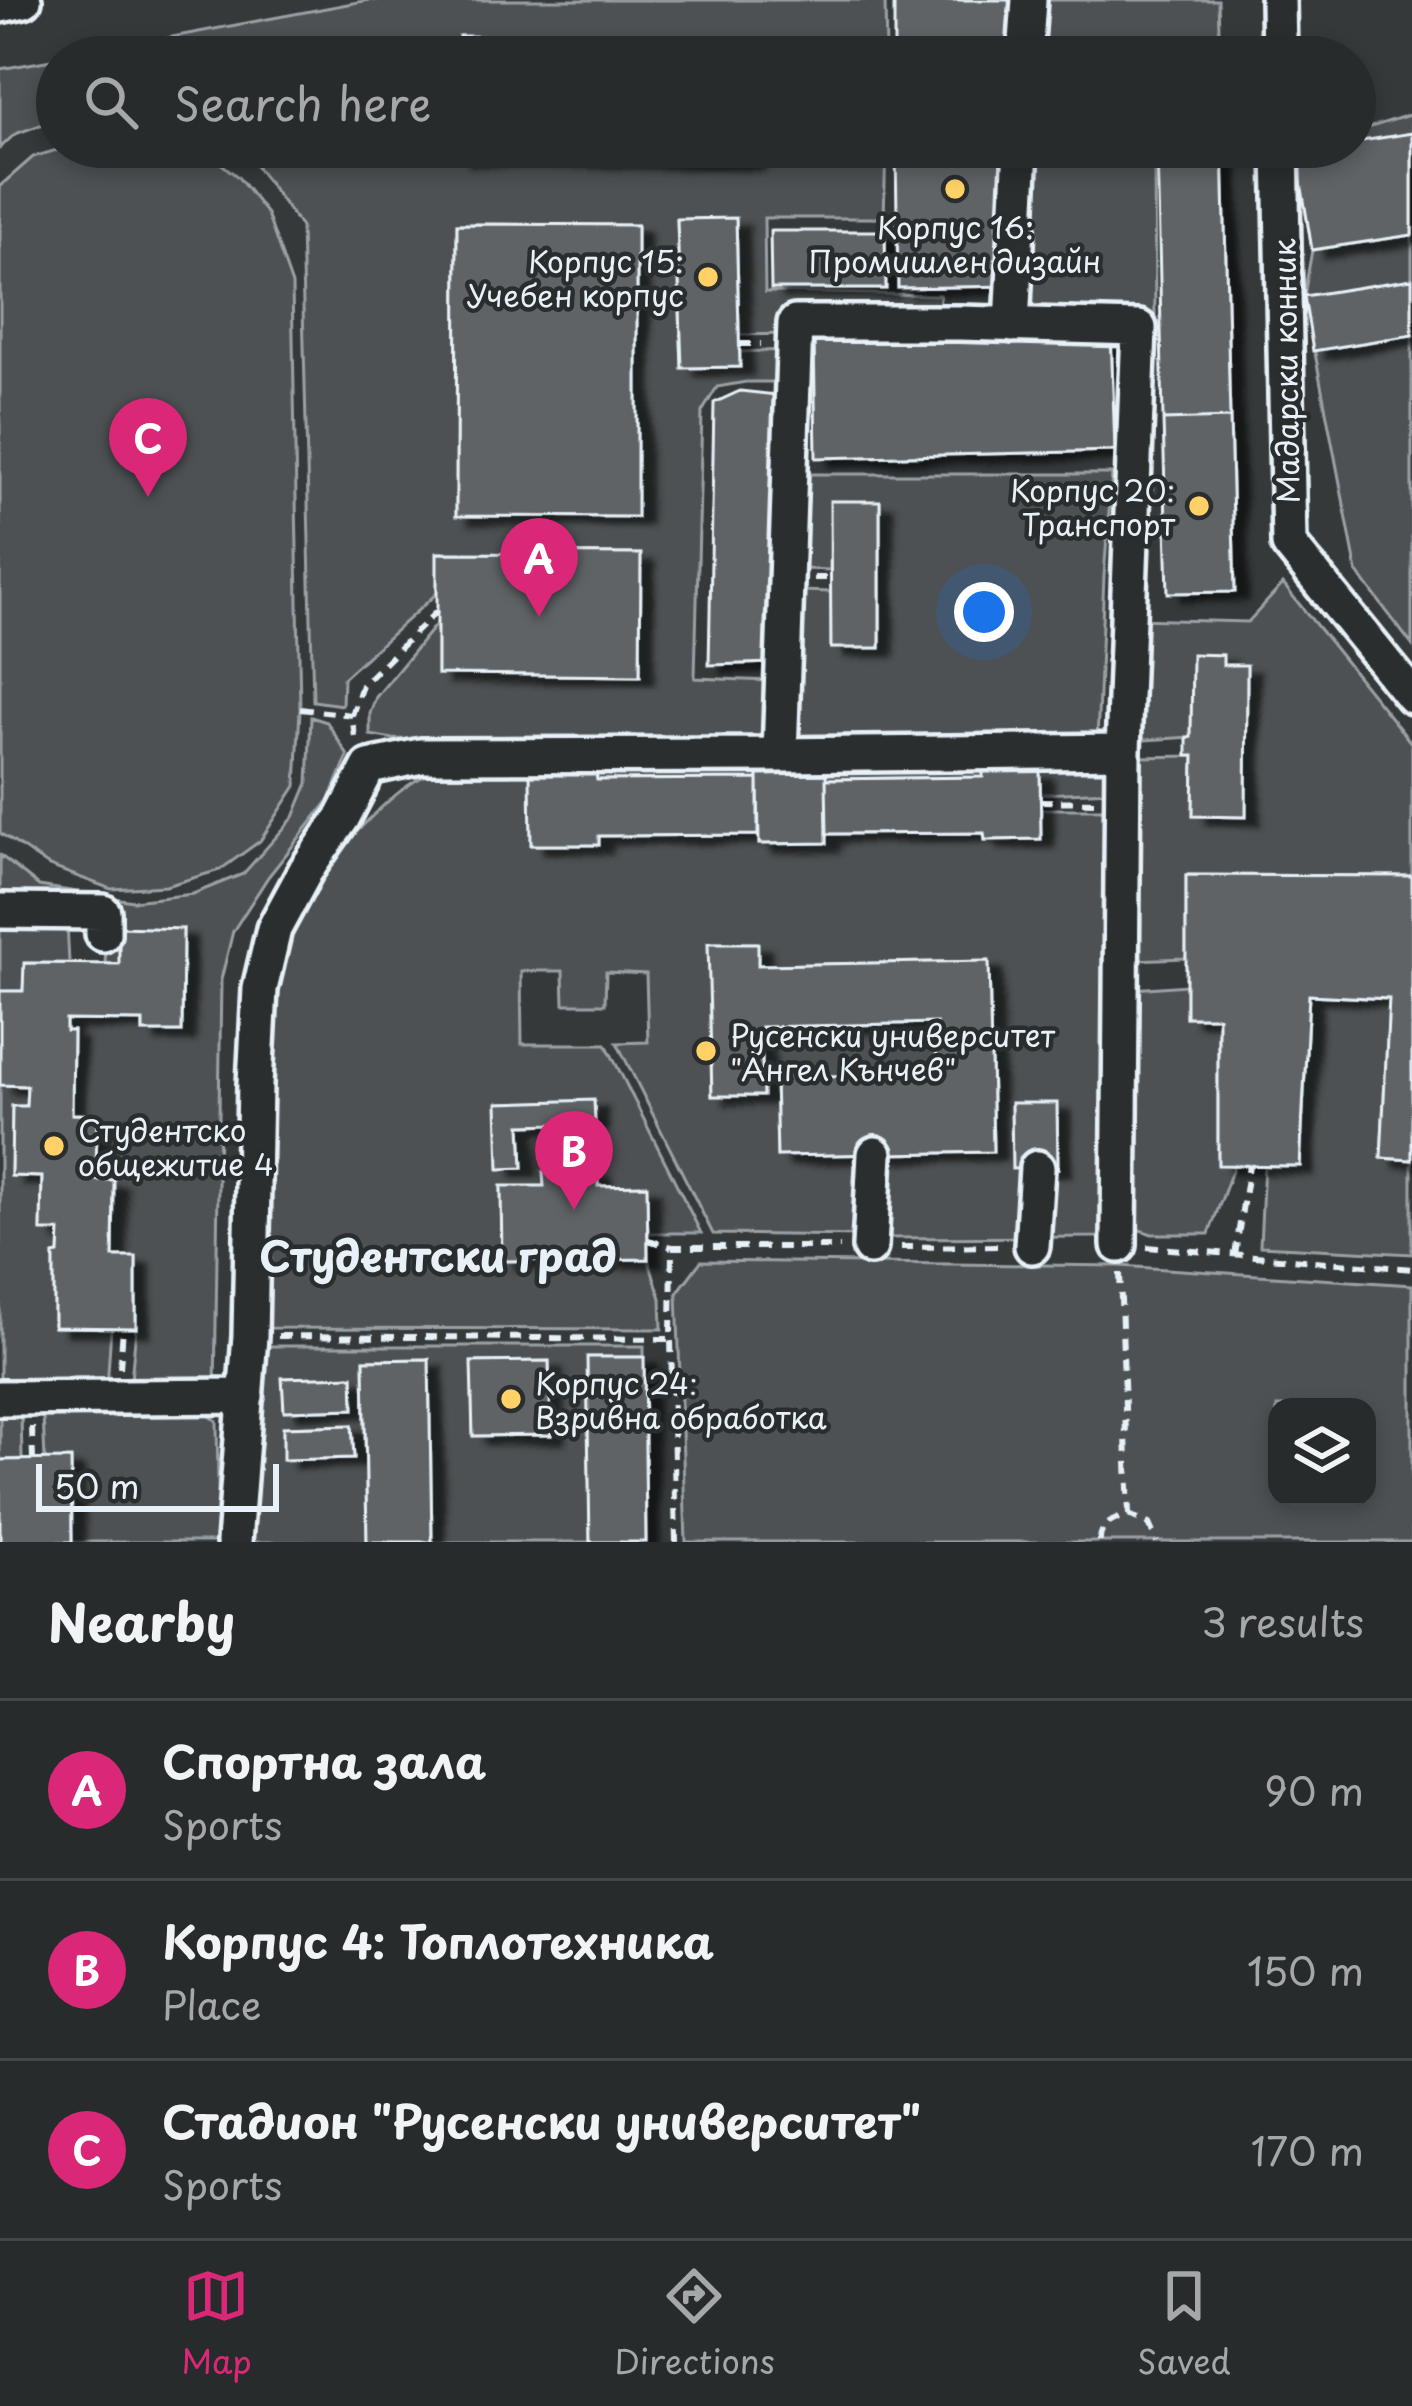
<!DOCTYPE html>
<meta charset="utf-8">
<style>
:root{--surface:#282b2c;--page:#343738;--text:#f1f3f6;--muted:#a5a7a9;--line:#444748;--accent:#db2777}
body{margin:0;font-family:"Playpen Sans",sans-serif;background:var(--page);color:var(--text)}
.controls{position:absolute;right:36px;bottom:36px;display:grid;overflow:hidden;border-radius:24px;box-shadow:0 6px 18px #0003}
.controls button{width:108px;height:108px;display:grid;place-items:center;padding:0;border:0;border-bottom:3px solid var(--line);background:var(--surface);color:var(--text);font:60px sans-serif}
.scale{position:absolute;left:36px;bottom:30px;width:243px;box-sizing:border-box;padding-left:12px;border:6px solid #e8f1f8;border-top:0;font-size:33px;line-height:42px;white-space:nowrap;color:#e8f1f8;-webkit-text-stroke:9px #2a2d2e;paint-order:stroke}
.you{position:absolute;left:984px;top:612px;width:42px;height:42px;margin:-30px;border:9px solid #fff;border-radius:50%;background:#1a73e8;box-shadow:0 0 0 18px #1a73e833}
.badge{display:grid;place-items:center;width:78px;height:78px;border-radius:50%;background:var(--accent);color:#fff;font-size:39px;font-weight:700}
.pin{position:absolute;translate:-50% -99px;filter:drop-shadow(0 3px 6px #0008)}
.pin::after{content:'';position:absolute;top:63px;width:42px;height:36px;background:inherit;clip-path:polygon(0 0,100% 0,50% 100%)}
.list{margin:0;padding:0;list-style:none}
h2{display:flex;justify-content:space-between;align-items:center;height:156px;margin:0;padding:0 48px;font-size:51px}
h2 small{font-size:39px;font-weight:400;color:var(--muted)}
.list li{display:grid;grid-template-columns:78px 1fr auto;gap:36px;align-items:center;box-sizing:border-box;height:180px;padding:0 48px;border-top:3px solid var(--line)}
.list b{display:block;font-size:45px;white-space:nowrap}
.list p{margin:0;font-size:39px;white-space:nowrap;color:var(--muted)}
.list em{font-size:39px;font-style:normal;color:var(--muted)}
.icon{flex:none;width:66px;height:66px;fill:none;stroke:currentColor;stroke-width:2;stroke-linecap:round;stroke-linejoin:round}
.map{position:relative;flex:none;width:1412px;height:1542px;overflow:hidden}
.search{position:absolute;background:var(--surface);box-shadow:0 6px 18px #0003;left:36px;right:36px;top:36px;height:132px;display:flex;align-items:center;gap:30px;box-sizing:border-box;padding:0 42px;border-radius:66px;color:var(--muted);font-size:45px}
.sheet{height:696px;background:var(--surface)}
nav{display:flex;justify-content:space-around;align-items:center;box-sizing:border-box;height:168px;border-top:3px solid var(--line);background:var(--surface);font-size:33px;color:var(--muted)}
nav a{display:grid;justify-items:center;gap:6px}
nav .on{color:var(--accent)}
.map>svg:first-child{display:block}
</style>
<div class="map">
<svg width="1412" height="1542" viewBox="0 0 1412 1542">
<defs>
<filter id="shadow"><feDropShadow dx="13" dy="8" stdDeviation="3" flood-color="#0009"/></filter>
</defs>
<rect width="100%" height="100%" fill="#35393a"/>
<filter id="ink" filterUnits="userSpaceOnUse"><feTurbulence type="fractalNoise" baseFrequency=".00833" numOctaves="2"/><feDisplacementMap in="SourceGraphic" scale="24" xChannelSelector="R" yChannelSelector="G"/><feConvolveMatrix kernelMatrix="1 2 1 2 8 2 1 2 1" color-interpolation-filters="sRGB"/></filter>
<g filter="url(#ink)">
<!-- green -->
<path fill="#4d5152" stroke="#9aa1a5" stroke-width="3" fill-rule="evenodd" d="M369 0H885L886 57H754L753 41 460 36 459 57H66Z
M1041 0H1218L1220 57H1038Z
M57 59V119L15 134 0 148V69Z
M1412 114V645L1357 572 1304 296 1312 250 1296 151 1307 147H1355V132Z
M67 147H190L208 153 238 177 267 214 292 285 300 709 296 786 260 841 220 870 166 886 111 889 49 866 0 833V186L33 157Z
M242 147H457L458 158 751 162 752 147H886L884 218H764L765 292 940 295 939 317 792 334 739 335 736 219 677 220 682 368 739 367 740 352 787 350 786 382H746L717 387 702 412 695 678 770 681 761 736 707 744 393 739 370 735V713L376 697 437 623V674L640 676V554L438 553 437 593 343 678 342 705 313 701 301 227ZM457 224 637 225 636 516 456 515Z
M1033 147H1154L1155 321 1023 318Z
M803 474H1112L1104 576 1097 741 820 746 794 734 800 591 831 592V648L881 647 880 502 831 501 830 570 802 569Z
M1283 584 1412 744V876L1186 875V958L1133 960 1136 757 1194 756 1193 816H1245L1247 666 1223 665 1222 655H1193L1191 737 1130 741 1135 619 1248 622Z
M311 717 327 722 348 756 330 799 268 877 233 931 221 980 215 1393 130 1390 136 1328V1258L113 1257V1180H96L97 1115 72 1114 73 1032 66 1031V1020L143 1021V1032H182L183 929 119 964H105L108 905 0 903V855L39 886 133 901 193 894 243 874 294 817 308 783Z
M1107 755 1112 791 1041 794 1039 771H983V777L826 779 825 774 758 775V779L597 780 596 774H570L569 757Z
M554 759 552 774 532 845H598L599 836 758 835 760 844 827 843V834L984 833 985 840 1040 839 1041 809H1110L1106 1228 1098 1237 879 1238 883 1154 993 1151 988 961 758 965 757 943H709L712 1096 763 1095 761 1027 936 1023 937 1074 776 1077 777 1156 868 1154 862 1236 713 1234 617 1043 648 1042 646 974 606 972 605 1004H564L563 971H521L522 1044H606L701 1233H648L646 1185 598 1186 597 1170 544 1172V1186L501 1187 502 1261 648 1259 661 1298 662 1329 268 1328 267 988C270 971 271 949 279 933 303 889 379 798 424 776 460 758 514 761 554 759ZM594 1101V1123L521 1125 523 1168 500 1169 498 1103Z
M67 923 69 963H25L23 991H0V924Z
M1186 985V1017H1218V1164L1234 1165 1209 1234H1152L1131 1227 1134 989Z
M1309 995 1389 999 1381 1158 1412 1160V1254L1260 1246 1264 1164 1301 1165Z
M0 1085 27 1086 26 1106H12L11 1176 42 1177 41 1230 60 1231 59 1254 54 1255V1327L111 1328 107 1388 0 1387Z
M701 1261 1120 1266 1412 1285V1542H686L677 1293ZM1277 1407H1367V1497H1277Z
M240 1346H644V1357H588L590 1542H432L428 1359 364 1360 367 1542H246ZM549 1361 551 1435 473 1436 472 1362ZM353 1377V1409L284 1411 283 1378ZM352 1425 353 1458 284 1460 283 1427Z
M0 1412 21 1413 22 1459 0 1460Z
M206 1413 217 1421 219 1542H72L71 1460H45L43 1415Z"/>
<!-- building -->
<path fill="#5f6365" stroke="#e8f1f8" stroke-width="3" filter="url(#shadow)" d="M894 0H1021L1019 57H894Z
M459 36 754 41V57H459Z
M1412 133V235L1312 250 1296 151 1320 147H1355V142Z
M458 147H752V162L457 157Z
M896 147H1015L1010 286 898 288Z
M1157 147H1223L1230 418 1163 420Z
M736 218 740 367 682 368 677 219Z
M457 224 637 225V517L456 516Z
M770 231H885L886 289H771Z
M1412 279V335L1313 351 1304 296Z
M1111 332 1115 451 816 458 814 336Z
M740 391 777 395 774 663 709 665 714 403Z
M1230 418 1235 592 1168 593 1163 420Z
M830 501H880V648H831Z
M437 553 641 554 640 676 437 674Z
M1192 654 1223 655V665H1247L1246 817 1193 816 1194 756H1187V737H1191Z
M983 771H1040L1041 839 985 840 984 833 827 834 826 779 983 777Z
M530 774H596L597 780 758 779V835L599 836V845H531Z
M826 774 827 843 759 844 758 775Z
M1186 875 1412 876V1160L1381 1158 1389 999 1309 995 1300 1166 1218 1165V1017H1186Z
M119 927 183 929 182 1032H143V1021L66 1020V1031H73L72 1114 97 1115 96 1180H114L113 1257H136V1328L54 1327V1255L59 1254 60 1231H41L42 1177 11 1176 12 1106H26L27 1086 0 1085V991H23L24 963 119 964Z
M708 943H758V965L989 961 993 1152 777 1156 775 1077 937 1074 936 1023 761 1027 763 1096H712Z
M594 1100 595 1123 521 1125 523 1168 499 1169 497 1103Z
M1011 1103H1057L1058 1168 1012 1169Z
M598 1170V1186L647 1185 648 1259 502 1261 501 1186H544L543 1172Z
M587 1357H644L646 1542H590Z
M429 1359 432 1542H367L364 1360Z
M549 1361 551 1435 473 1436 471 1362Z
M353 1376 354 1409 284 1411 282 1378Z
M352 1425 354 1458 283 1460V1427Z
M71 1459 72 1542H0V1460Z"/>
<g fill="none" stroke-linecap="round" stroke-linejoin="round">
<!-- minor casing -->
<g stroke="#e8f1f8" stroke-width="42">
<path id="minor" d="M1278 0 1279 57
M0 5 24 0
M1025 57 1029 0
M1281 147 1289 544 1412 696
M1012 325 1021 147
M0 911 103 912V934
M1119 1245 1123 751 1139 328 960 323H795L780 755 1123 751
M1032 1246 1037 1168
M870 1247 875 1154
M0 1398 246 1396
M234 1542 250 1336 255 1084 260 989 274 929 306 870 343 817 369 767 421 756 780 755"/>
</g>
<!-- path -->
<path stroke="#e8f1f8" stroke-width="6" stroke-dasharray="12 9" stroke-linecap="butt" d="M739 344H761
M814 578H830
M300 709 352 715
M355 737 352 715 362 685 437 611
M1040 801 1095 802
M648 1240 672 1247
M901 1247 1002 1246
M1147 1247 1412 1269
M1235 1255 1249 1165
M1120 1273 1129 1515
M278 1336 671 1339
M120 1368 123 1328
M32 1427 33 1460
M676 1542 671 1339 672 1247H840
M1100 1542C1099 1524 1115 1519 1129 1515L1149 1524 1157 1542"/>
<!-- minor -->
<use href="#minor" stroke="#2a2d2e" stroke-width="33"/>
</g>
</g>
<!-- markers -->
<g fill="#ffd166" stroke="#2a2d2e" stroke-width="4.5">
<circle cx="955" cy="189" r="12"/>
<circle cx="708" cy="277" r="12"/>
<circle cx="1199" cy="506" r="12"/>
<circle cx="706" cy="1051" r="12"/>
<circle cx="54" cy="1146" r="12"/>
<circle cx="511" cy="1399" r="12"/>
</g>
<g text-anchor="middle" dominant-baseline="central" stroke-width="9" stroke-linejoin="round" paint-order="stroke">
<!-- poi labels -->
<g font-size="30" fill="#e8f1f8" stroke="#2a2d2e" text-anchor="start">
<text x="955" y="226" text-anchor="middle">Корпус 16:<tspan x="955" dy="34">Промишлен дизайн</tspan></text>
<text x="684" y="260" text-anchor="end">Корпус 15:<tspan x="684" dy="34">Учебен корпус</tspan></text>
<text x="1175" y="489" text-anchor="end">Корпус 20:<tspan x="1175" dy="34">Транспорт</tspan></text>
<text x="730" y="1034">Русенски университет<tspan x="730" dy="34">"Ангел Кънчев"</tspan></text>
<text x="78" y="1129">Студентско<tspan x="78" dy="34">общежитие 4</tspan></text>
<text x="535" y="1382">Корпус 24:<tspan x="535" dy="34">Взривна обработка</tspan></text>
</g>
<!-- street labels -->
<g font-size="30" fill="#e8f1f8" stroke="#2a2d2e">
<text transform="translate(1285 371) rotate(-91)">Мадарски конник</text>
</g>
<!-- district labels -->
<g font-size="42" font-weight="bold" fill="#e8f1f8" stroke="#2a2d2e">
<text x="438" y="1254">Студентски град</text>
</g>
</g>
</svg>
<div class="controls">
<button><svg class="icon" aria-label="layers" viewBox="0 0 24 24"><path d="M12 4l9 5-9 5-9-5zM3 14l9 5 9-5"/></svg></button>
</div>
<div class="scale">50 m</div>
<div class="you"></div>
<div class="pin badge" style="left:539px;top:617px">A</div>
<div class="pin badge" style="left:574px;top:1210px">B</div>
<div class="pin badge" style="left:148px;top:497px">C</div>
<div class="search"><svg class="icon" aria-label="search" viewBox="0 0 24 24"><circle cx="10" cy="10" r="6"/><path d="M15 15l6 6"/></svg>Search here</div>
</div>
<section class="sheet">
<h2>Nearby<small>3 results</small></h2>
<ul class="list">
<li><span class="badge">A</span><div><b>Спортна зала</b><p>Sports</p></div><em>90 m</em></li>
<li><span class="badge">B</span><div><b>Корпус 4: Топлотехника</b><p>Place</p></div><em>150 m</em></li>
<li><span class="badge">C</span><div><b>Стадион &quot;Русенски университет&quot;</b><p>Sports</p></div><em>170 m</em></li>
</ul>
</section>
<nav>
<a class="on"><svg class="icon" aria-label="map" viewBox="0 0 24 24"><path d="M3 6l6-2 6 2 6-2v14l-6 2-6-2-6 2zM9 4v14M15 6v14"/></svg>Map</a>
<a><svg class="icon" aria-label="directions" viewBox="0 0 24 24"><path d="M12 3l9 9-9 9-9-9zM9 14v-3h6M13 9l2 2-2 2"/></svg>Directions</a>
<a><svg class="icon" aria-label="saved" viewBox="0 0 24 24"><path d="M7 4h10v16l-5-4-5 4z"/></svg>Saved</a>
</nav>
